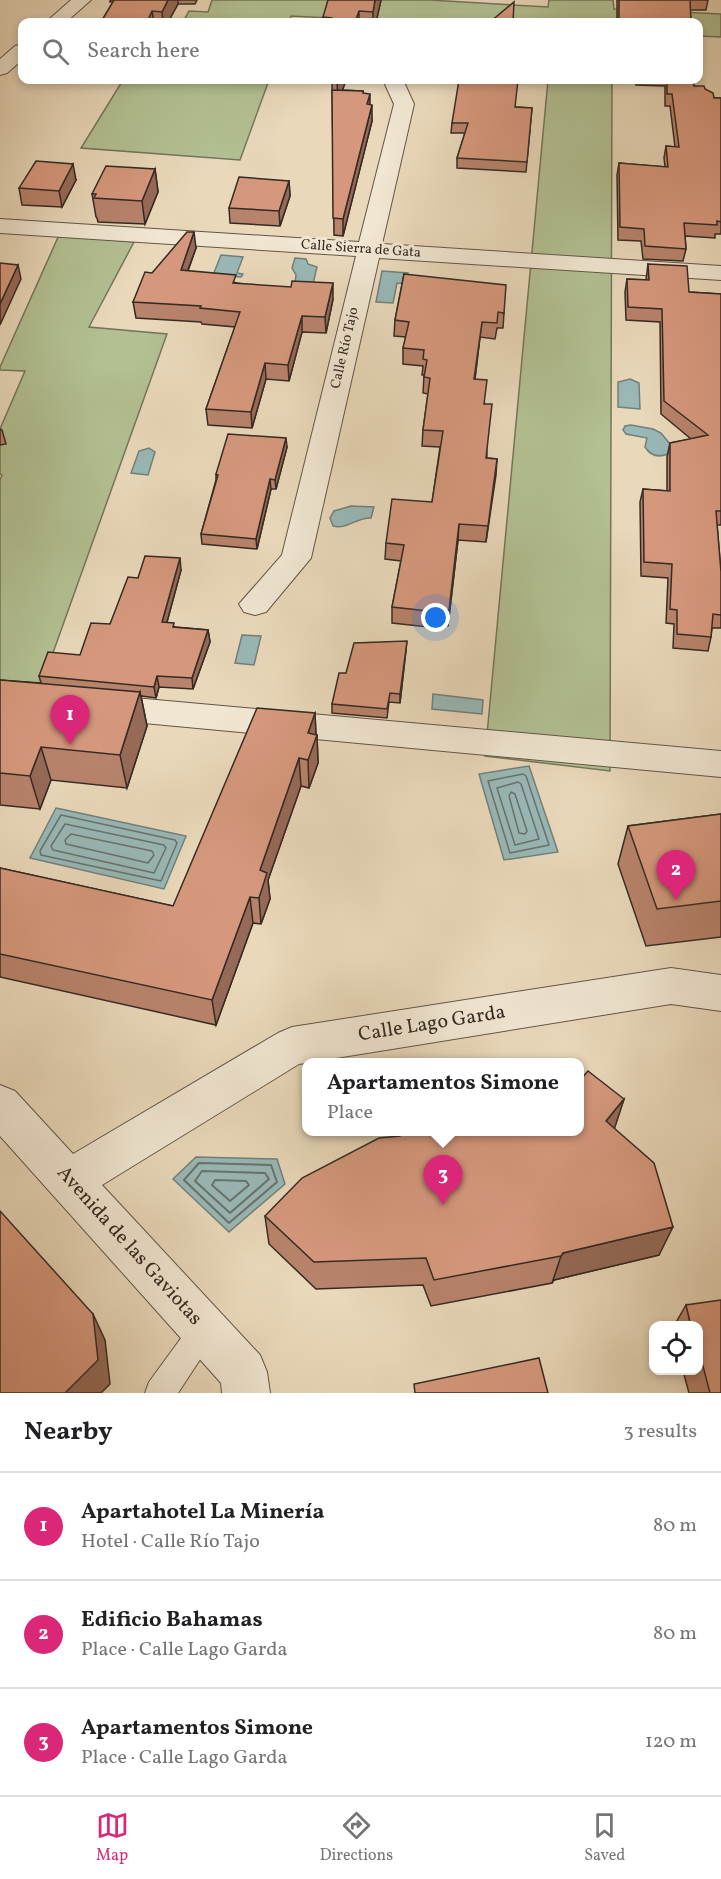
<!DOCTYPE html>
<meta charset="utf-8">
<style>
:root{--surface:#fff;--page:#f6f6f6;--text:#202124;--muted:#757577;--line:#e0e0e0;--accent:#db2777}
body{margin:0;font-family:Vollkorn,serif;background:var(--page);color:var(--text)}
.controls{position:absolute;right:18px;bottom:18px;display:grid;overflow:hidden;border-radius:12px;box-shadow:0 3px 9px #0003}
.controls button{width:54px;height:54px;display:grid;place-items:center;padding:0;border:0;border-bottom:2px solid var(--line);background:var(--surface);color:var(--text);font:30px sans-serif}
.you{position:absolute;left:436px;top:618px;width:21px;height:21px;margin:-15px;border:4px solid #fff;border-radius:50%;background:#1a73e8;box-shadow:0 0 0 9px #1a73e833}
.badge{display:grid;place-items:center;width:39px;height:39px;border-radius:50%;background:var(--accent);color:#fff;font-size:20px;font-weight:700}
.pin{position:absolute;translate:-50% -50px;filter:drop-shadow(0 2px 3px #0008)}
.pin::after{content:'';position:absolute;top:32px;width:21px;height:18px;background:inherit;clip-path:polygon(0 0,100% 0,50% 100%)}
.popup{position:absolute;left:302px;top:1058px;width:282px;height:78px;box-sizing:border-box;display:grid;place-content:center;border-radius:12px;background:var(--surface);filter:drop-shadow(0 2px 4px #0005);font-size:20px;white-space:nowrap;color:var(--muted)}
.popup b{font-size:22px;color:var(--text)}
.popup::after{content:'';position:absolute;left:50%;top:100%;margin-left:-12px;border:12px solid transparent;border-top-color:var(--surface)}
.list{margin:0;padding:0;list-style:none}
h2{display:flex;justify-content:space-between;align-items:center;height:78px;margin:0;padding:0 24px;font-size:26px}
h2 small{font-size:20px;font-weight:400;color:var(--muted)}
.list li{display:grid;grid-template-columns:39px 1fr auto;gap:18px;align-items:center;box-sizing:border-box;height:108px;padding:0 24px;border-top:2px solid var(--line)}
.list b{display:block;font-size:22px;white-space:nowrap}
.list p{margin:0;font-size:20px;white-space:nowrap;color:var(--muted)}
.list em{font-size:20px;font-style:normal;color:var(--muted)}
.icon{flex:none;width:33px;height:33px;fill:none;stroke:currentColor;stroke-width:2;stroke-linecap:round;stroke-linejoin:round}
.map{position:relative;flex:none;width:721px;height:1393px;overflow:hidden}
.search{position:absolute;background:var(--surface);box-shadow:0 3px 9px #0003;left:18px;right:18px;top:18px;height:66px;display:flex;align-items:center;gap:15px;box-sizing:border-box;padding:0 21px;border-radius:12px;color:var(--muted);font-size:22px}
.sheet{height:402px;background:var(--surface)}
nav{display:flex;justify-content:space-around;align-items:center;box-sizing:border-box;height:84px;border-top:2px solid var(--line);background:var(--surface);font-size:16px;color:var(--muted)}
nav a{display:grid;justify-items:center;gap:3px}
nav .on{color:var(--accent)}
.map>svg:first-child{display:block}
</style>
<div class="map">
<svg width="721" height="1393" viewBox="0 0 721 1393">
<rect width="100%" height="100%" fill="#e9d8ba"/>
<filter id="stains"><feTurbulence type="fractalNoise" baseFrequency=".00333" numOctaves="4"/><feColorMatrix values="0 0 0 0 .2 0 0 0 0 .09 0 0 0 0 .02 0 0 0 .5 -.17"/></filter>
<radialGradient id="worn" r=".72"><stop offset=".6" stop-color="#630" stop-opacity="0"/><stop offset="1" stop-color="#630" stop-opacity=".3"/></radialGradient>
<!-- green -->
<path fill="#b2c093" stroke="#74765b" stroke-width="1.5" d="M212 0H430L548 7 549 0H613L614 9 721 14V37L699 36 698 22H408L291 16 289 22H183L189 11 208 12Z
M123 80H269L240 160 81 148Z
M548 80H612L610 771 485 756Z
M59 235 134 242 89 327 167 334 39 692 0 686V480L2 475 0 474V429L25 371 0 370V367Z"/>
<!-- water -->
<path fill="#99b8b7" stroke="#71807c" stroke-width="1.5" d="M221 255 243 257 237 273 243 274 241 277 213 275Z
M295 258 306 259 308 264 317 267 313 284 295 283 296 275 292 268Z
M382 271 408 273 406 284 397 283 393 303 376 302Z
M630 379 639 383 640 409 618 407V382Z
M631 425 653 429 661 433 670 444 668 454C658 458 650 455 645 447L647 438 626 434 623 430 625 426Z
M149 448 155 452 148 475 131 473 139 451Z
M351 506 374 507 371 518C357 517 347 530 333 526L330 518 334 511Z
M242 635 261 636 254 665 235 663Z
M433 694 483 700 482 714 432 709Z
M529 766 558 852 504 860 479 774Z
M56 808 186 836 164 889 30 858Z
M196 1157 277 1159 285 1184 229 1232 173 1179Z"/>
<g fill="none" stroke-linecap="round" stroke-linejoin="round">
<!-- shore-far1 -->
<path stroke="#67726d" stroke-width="1.5" d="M523 774 526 776 549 845 510 853 488 781Z
M518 782 521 784 539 839 515 845 497 788Z
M511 792 515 794 527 831 525 834 519 833 509 796Z
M61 815 175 840 177 843 161 881 41 855 40 851Z
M65 824 164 845 166 848 154 873 53 850 51 846Z
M71 834 152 851 154 855 148 863 66 844 65 840Z"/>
<!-- shore -->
<path stroke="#67726d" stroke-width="2" d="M199 1163 271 1165 277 1182 229 1223 184 1180Z
M202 1171 265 1173 269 1179 230 1213 195 1181Z
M215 1180 246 1181 249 1185 230 1201 212 1185Z"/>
<!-- service casing -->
<g stroke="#625649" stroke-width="2">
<path id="service" d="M205 1314 215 1319 220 1329 178 1393H145L149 1382 195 1319Z"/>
</g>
<!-- pedestrian casing -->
<g stroke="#625649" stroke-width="2">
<path id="pedestrian" d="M101 695 721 751V777L101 719 90 716 85 707 90 698Z"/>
</g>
<!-- minor casing -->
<g stroke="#625649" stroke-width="2">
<path id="minor" d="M71 0H91L66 22H46Z
M22 44V60L7 73 0 75V59L15 46Z
M383 80H403L414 104 382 244 721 266V280L379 258 311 558 266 612 255 615 244 612 239 604 282 555 356 256 0 233V219L359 242 394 104Z
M671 968 721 975V1011L671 1004 299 1064 102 1185 260 1355 267 1372 270 1393H222L221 1383 0 1136V1085L15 1091 73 1154 278 1033 292 1027Z"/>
</g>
<!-- service -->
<use href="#service" fill="#f1e6d2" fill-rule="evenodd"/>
<!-- pedestrian -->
<use href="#pedestrian" fill="#f1e6d2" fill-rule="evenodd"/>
<!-- minor -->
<use href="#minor" fill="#f1e6d2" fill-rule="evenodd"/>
</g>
<!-- wall -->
<path fill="#b8836c" stroke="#352b23" stroke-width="1.5" d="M110 0H197L195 4H178L168 22H101L113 2H110Z
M381 0 376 22H323V17Z
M617 0H708L706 10H690L691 22H617Z
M82 80H117L115 82Z
M332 80H346L342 90 363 91V93L370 105 372 121 343 236 334 235Z
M636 80H693L694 86 705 89 714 98H721V234H715V238L685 236 686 249 683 261 643 259 641 241 618 240 617 175 619 163 665 167 664 158 666 146 675 147 670 106H665V86L636 85Z
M515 107 532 108 526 172 457 168V158L465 133H451L452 123Z
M155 169 158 192 145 224 98 222 97 218 96 217 92 194Z
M76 180 62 207 22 205 19 188Z
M289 181 290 196 280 226 230 223 229 208Z
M196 248 188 271 237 283 333 299 326 333 302 332 289 381 266 379 252 428 208 425 206 409 235 327 202 324 201 322 136 318 133 302 152 273Z
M648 264 689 292 721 294V525H717L721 572V628H712L711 637 708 651 673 648 674 624 666 623 668 578 641 576 640 502 643 489 667 491V457L670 443 691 439 661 414 660 322 626 320 625 292 627 279 646 280Z
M404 274 504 313 503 328H497L495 339 480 337 475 379 485 404 487 458 497 459 486 542 458 540 448 626 428 624V627L392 623V607L401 561 385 559 386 543 432 502 440 447 422 446 423 430 428 394 423 393 424 375H422L423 366 403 364V348L406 337 394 336 395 320Z
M0 429 2 430 6 444 0 445Z
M287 447 276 489H271L257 549 202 544 201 534 216 480V474Z
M181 570 167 622 175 627 208 630 210 642 193 689 159 687 156 698 141 696 147 726 127 788 51 780 40 809 0 805V680L41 683 39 676 80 655 110 624 138 578Z
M406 650 400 703 389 702 387 718 332 713V704L346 673Z
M315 713 316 735H317L318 763 309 788 301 786 268 880 270 899 261 924 253 923 216 1025 0 977V868L173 906Z
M721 814V937L646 946 618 864 628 826Z
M624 1099 614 1128 659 1255 554 1280 552 1283 431 1306 423 1285 316 1289 269 1244 265 1216 579 1131Z
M686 1305 691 1326H674Z
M699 1326 721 1393H689L683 1371H699Z"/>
<!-- shaded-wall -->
<path fill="#966a58" stroke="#352b23" stroke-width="1.5" d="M168 0H178V4L168 22H163L162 12Z
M375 0H381L376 22H373V12Z
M152 11 154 22H147Z
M359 11V22H355Z
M337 80H346L338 104Z
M370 94V110L367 104Z
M372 105V121L343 236V219Z
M73 164 76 180 62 207 59 191Z
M155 169 158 192 145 224 142 201Z
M289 181 290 196 280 226 279 211Z
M194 232 196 248 182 286 181 270Z
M18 265 21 279 0 325V304Z
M333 283V299L326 333 325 317Z
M302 316V332L289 381 288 365Z
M482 322 480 337 473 395 474 379Z
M265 363 266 379 252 428 251 412Z
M286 438 287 447 276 489 275 480Z
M497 459 496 475 486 542 488 526Z
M270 479 271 489 257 549 256 539Z
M459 524 458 540 448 626 449 610Z
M180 558 181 570 164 633 162 622Z
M208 630 210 642 193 689 192 678Z
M407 641 406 650 400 703V694Z
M157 676 159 687 156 698 154 687Z
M140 692 147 726 127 788 120 755Z
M315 713 316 738 317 735 318 763 309 788 308 760V733Z
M41 747 51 780 40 809 30 776Z
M299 758 301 786 268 880 270 899 261 924 259 898 260 870Z
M250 897 253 923 216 1025 212 1000Z
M624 1099 614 1130 606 1121Z
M673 1227 659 1255 554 1280 552 1283 561 1256 563 1253Z
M93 1314 105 1340 110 1384 101 1393H65Z"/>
<!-- building -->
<path fill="#d6987d" stroke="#352b23" stroke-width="1.5" d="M114 0H168L162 12 152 11 147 22H101Z
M328 0H375L373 12 359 11 355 22H332V18L323 17Z
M619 0H690L691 22H619Z
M514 2 513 22H490Z
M459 80H518L515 107 532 108 527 162 457 158 468 123H452Z
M667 80H693L694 86H704L705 89 713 93 714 98H721V222L717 221V225L684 223 686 249 645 246 644 229 620 227 619 163 668 167 666 146 679 147 672 94H667Z
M332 90 363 91V93L370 94 367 104 372 105 343 219 333 218Z
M36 161 73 164 59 191 19 188Z
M106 166 155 169 142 201 94 198 96 194H92Z
M239 177 289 181 279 211 229 208Z
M187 232H194L181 270 236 275 233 283 291 287 292 281 333 283 325 317 302 316 288 365 265 363 251 412 206 409 240 312 200 308 201 306 133 302 145 272 152 273Z
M0 263 18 265 0 304Z
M648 264 687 266 689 292 721 294V511H716L721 572V615L713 614 711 637 677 634V610L670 609 672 564 644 562 643 489 670 491V443L708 435 664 401 662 309 628 307 627 279 649 280Z
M404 274 506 285 504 313 498 312 497 323 482 322 474 379 487 380 484 404H492L486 458 497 459 488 526 459 524 449 610 429 608 428 611 392 607 404 545 386 543 392 499 432 502 443 431 423 430 430 378 424 377 427 360 423 359 424 350 403 348 409 322 395 320Z
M228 434 286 438 275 480 270 479 256 539 201 534 218 475 216 474Z
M145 556 180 558 162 622 174 623 173 627 208 630 192 678 157 676 154 687 39 676 48 652 80 655 91 623 110 624 128 577 138 578Z
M407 641 400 694 390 693 387 709 332 704 339 673H346L354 643Z
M0 680 140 692 120 755 41 747 30 776 0 773Z
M257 708 315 713 308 733 317 735 308 760 299 758 260 870 267 873 259 898 250 897 212 1000 0 954V868L173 906Z
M721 814V901L657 909 628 826Z
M588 1071 624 1099 606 1121 654 1163 673 1227 563 1253 561 1256 434 1280 426 1258 314 1262 265 1216 302 1178 379 1138 400 1136 402 1131H579V1081Z
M0 1211 93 1314 98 1360 65 1393H0Z
M721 1300V1393H710L699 1351V1326H691L686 1305Z
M539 1358 548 1393H415L414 1384Z"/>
<g text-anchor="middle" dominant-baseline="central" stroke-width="6" stroke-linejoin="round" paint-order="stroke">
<!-- far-street labels -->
<g font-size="14" fill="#352b23" stroke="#f1e6d2">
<text transform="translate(361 249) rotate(4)">Calle Sierra de Gata</text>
<text transform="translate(345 348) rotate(-77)">Calle Río Tajo</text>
</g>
<!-- near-street labels -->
<g font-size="20" fill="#352b23" stroke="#f1e6d2">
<text transform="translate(432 1024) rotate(-9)">Calle Lago Garda</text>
<text transform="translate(129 1246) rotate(48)">Avenida de las Gaviotas</text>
</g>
</g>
<rect width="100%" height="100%" filter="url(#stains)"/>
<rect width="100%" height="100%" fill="url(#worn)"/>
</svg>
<div class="controls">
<button><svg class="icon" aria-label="locate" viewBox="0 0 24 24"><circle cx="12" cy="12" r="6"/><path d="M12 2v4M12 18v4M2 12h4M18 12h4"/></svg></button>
</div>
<div class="you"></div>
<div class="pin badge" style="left:70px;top:745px">1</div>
<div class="pin badge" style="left:676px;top:900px">2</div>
<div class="pin badge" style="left:443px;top:1205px">3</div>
<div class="popup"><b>Apartamentos Simone</b>Place</div>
<div class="search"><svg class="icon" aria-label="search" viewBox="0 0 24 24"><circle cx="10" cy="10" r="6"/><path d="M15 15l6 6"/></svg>Search here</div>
</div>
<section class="sheet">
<h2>Nearby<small>3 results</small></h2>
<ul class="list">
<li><span class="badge">1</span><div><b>Apartahotel La Minería</b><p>Hotel · Calle Río Tajo</p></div><em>80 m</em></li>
<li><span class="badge">2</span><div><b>Edificio Bahamas</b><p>Place · Calle Lago Garda</p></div><em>80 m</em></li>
<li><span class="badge">3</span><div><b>Apartamentos Simone</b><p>Place · Calle Lago Garda</p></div><em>120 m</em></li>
</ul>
</section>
<nav>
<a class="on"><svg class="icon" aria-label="map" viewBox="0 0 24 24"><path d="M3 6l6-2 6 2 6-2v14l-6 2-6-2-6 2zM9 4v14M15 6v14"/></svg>Map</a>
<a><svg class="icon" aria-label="directions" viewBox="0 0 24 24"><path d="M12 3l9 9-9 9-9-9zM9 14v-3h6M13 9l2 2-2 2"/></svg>Directions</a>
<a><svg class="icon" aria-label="saved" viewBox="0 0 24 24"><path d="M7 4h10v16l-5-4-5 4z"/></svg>Saved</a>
</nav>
